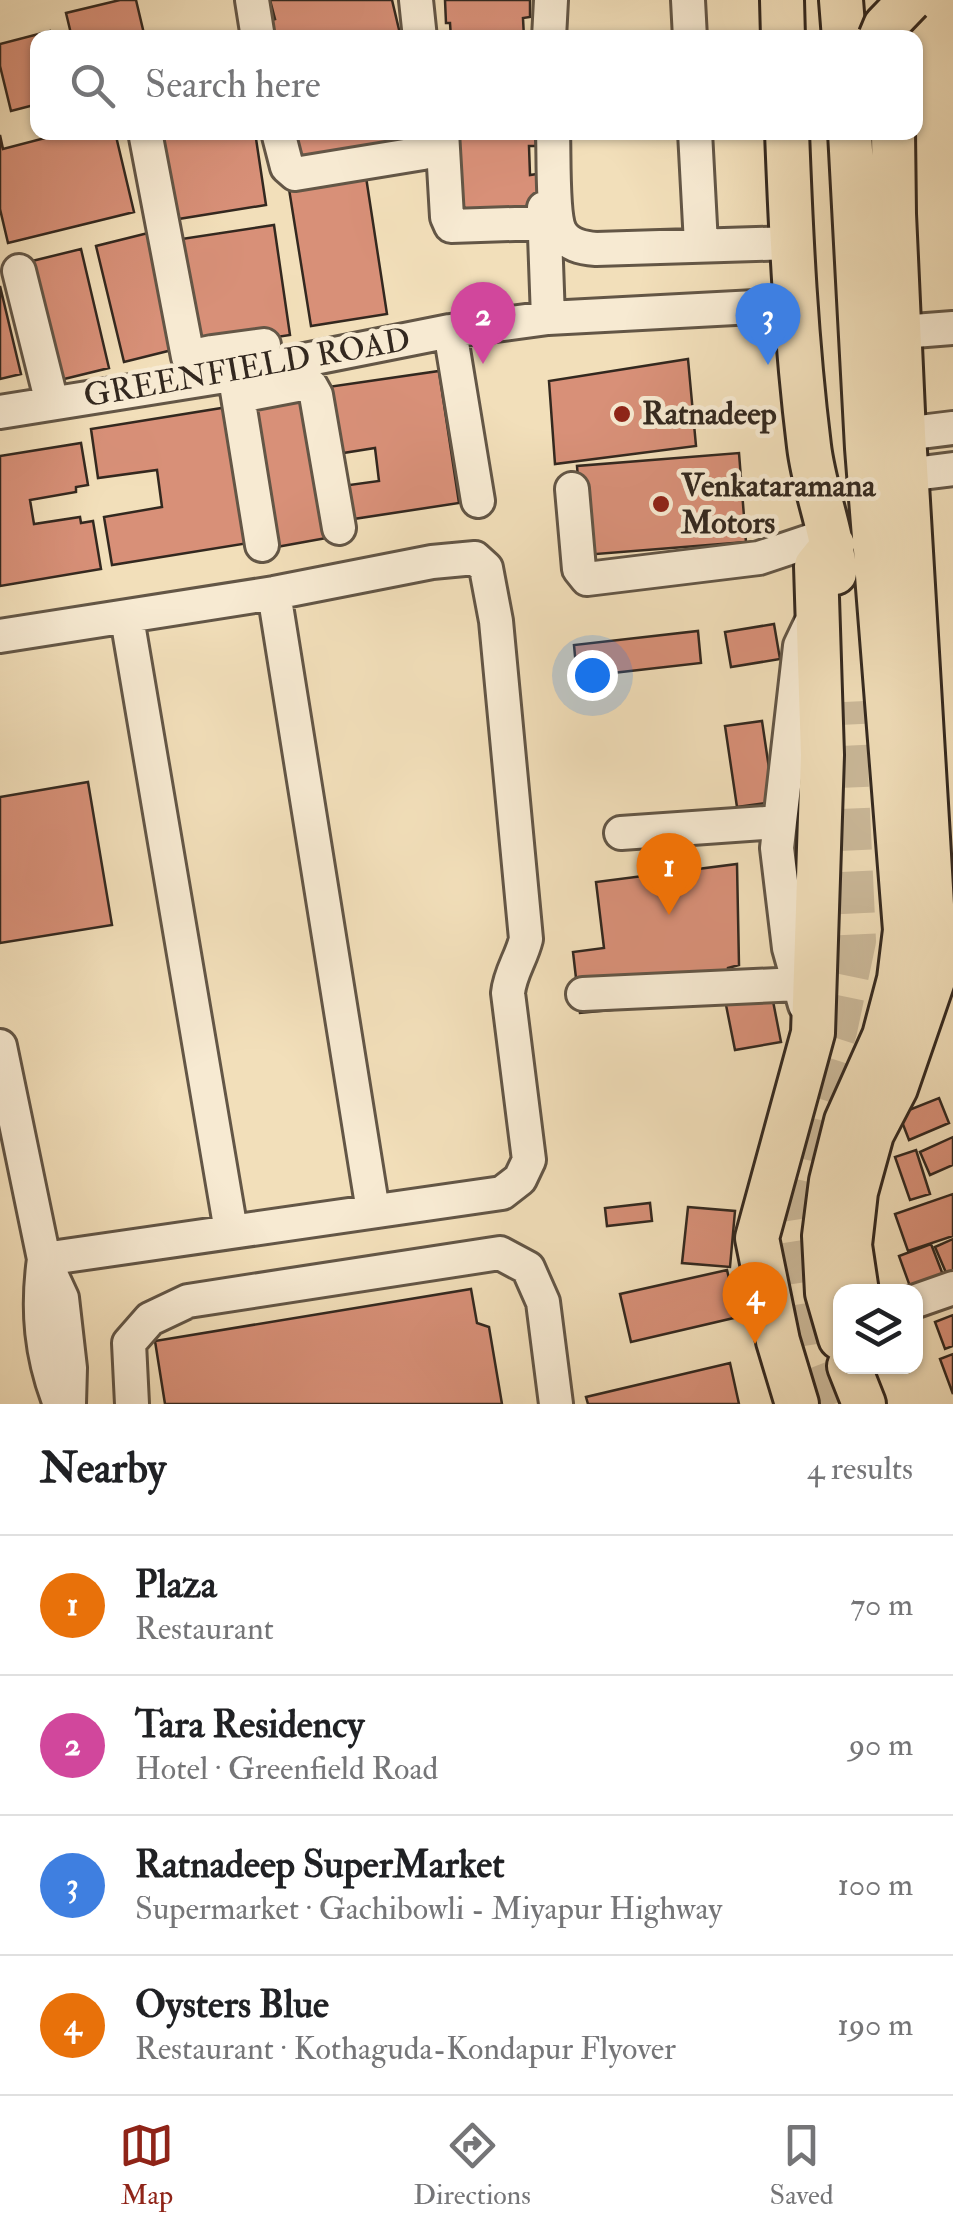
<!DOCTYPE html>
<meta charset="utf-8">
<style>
:root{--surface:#fff;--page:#f6f6f6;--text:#202124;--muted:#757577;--line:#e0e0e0;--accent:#8f2418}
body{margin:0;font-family:"IM FELL Double Pica",serif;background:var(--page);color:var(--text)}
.controls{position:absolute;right:30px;bottom:30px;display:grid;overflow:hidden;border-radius:20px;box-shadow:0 2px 8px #0004}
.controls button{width:90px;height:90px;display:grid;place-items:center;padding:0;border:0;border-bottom:2px solid var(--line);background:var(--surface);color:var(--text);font:50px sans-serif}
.you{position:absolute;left:592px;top:675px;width:35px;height:35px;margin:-25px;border:8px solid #fff;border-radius:50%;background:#1a73e8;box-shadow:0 0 0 15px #1a73e833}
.badge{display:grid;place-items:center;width:65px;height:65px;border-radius:50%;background:var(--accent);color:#fff;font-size:32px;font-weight:700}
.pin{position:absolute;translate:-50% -82px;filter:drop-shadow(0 2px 5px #0008)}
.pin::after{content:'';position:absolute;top:52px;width:35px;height:30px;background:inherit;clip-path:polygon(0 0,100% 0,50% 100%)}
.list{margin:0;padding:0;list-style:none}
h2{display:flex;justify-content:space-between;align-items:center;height:130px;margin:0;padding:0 40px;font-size:42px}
h2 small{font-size:32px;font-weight:400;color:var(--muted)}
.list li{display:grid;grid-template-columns:65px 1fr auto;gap:30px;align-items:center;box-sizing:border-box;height:140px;padding:0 40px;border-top:2px solid var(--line)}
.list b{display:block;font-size:38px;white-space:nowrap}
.list p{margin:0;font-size:32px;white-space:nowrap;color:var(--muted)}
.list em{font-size:32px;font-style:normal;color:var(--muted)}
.icon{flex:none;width:55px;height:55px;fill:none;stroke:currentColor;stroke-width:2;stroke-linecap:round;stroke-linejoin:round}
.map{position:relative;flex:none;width:953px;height:1404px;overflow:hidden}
.search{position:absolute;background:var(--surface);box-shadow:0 2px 8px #0004;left:30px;right:30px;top:30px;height:110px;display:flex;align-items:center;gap:25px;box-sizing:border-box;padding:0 35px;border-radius:20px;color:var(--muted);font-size:38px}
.sheet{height:690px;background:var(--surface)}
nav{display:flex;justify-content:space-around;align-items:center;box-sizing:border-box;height:140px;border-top:2px solid var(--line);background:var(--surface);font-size:28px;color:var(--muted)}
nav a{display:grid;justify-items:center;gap:5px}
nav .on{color:var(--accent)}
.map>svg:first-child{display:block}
</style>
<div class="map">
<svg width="953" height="1404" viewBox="0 0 953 1404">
<rect width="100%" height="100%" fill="#f2dfba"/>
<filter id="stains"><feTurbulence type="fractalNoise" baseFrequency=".002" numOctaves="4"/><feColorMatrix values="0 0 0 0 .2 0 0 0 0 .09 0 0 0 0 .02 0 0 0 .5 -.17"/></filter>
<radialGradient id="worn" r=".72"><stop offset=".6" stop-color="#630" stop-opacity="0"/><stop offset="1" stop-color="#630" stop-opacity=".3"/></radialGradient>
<!-- building -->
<path fill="#d89078" stroke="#33281f" stroke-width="2.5" d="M120 0H136L145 38H72L66 13Z
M270 0H392L401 38H268L264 22 275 19Z
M445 0H530V17L523 18 524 38H451L450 23H446Z
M50 31 52 38H38V104L11 111 0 66V44Z
M68 132H115L134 212 8 243 0 209V135L3 149Z
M153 132H255L266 205 166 221Z
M290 132H422L423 136 297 165Z
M450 132H535L536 146H529L530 175 537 174 538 205 531 217 454 221Z
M366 177 387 314 311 326 289 189Z
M274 225 290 335 192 350 175 240Z
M152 232 180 348 124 362 96 246Z
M81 249 109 368 52 382 24 263Z
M0 286 21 374 0 379Z
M688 359 696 446 555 464 549 381Z
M439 371 459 503 347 520 342 486 379 481 375 448 337 454 328 387Z
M308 393 332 537 271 548 247 404Z
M234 406 255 542 112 565 104 517 162 507 157 470 98 478 91 429Z
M81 443 88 485 76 487V492L30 500 34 524 80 517 81 523 93 521 101 569 0 586V456Z
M739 453 746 542 584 555 577 466Z
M774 624 780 659 731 667 725 632Z
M698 631 701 663 577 677 574 645Z
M762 721 774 802 737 807 725 726Z
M88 782 112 925 0 943V797Z
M737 864 739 965 728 968 729 999 580 1013 573 952 604 948 596 882Z
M772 996 781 1042 735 1050 726 1005Z
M939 1098 949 1123 909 1140 899 1114Z
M953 1137V1165L930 1175 920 1152Z
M916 1150 930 1194 910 1200 895 1157Z
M953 1194V1236L908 1251 895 1214Z
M650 1203 652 1221 607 1226 605 1208Z
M688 1207 735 1211 730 1267 682 1263Z
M953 1239V1280L950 1282 935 1247Z
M931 1244 945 1280 912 1292 899 1256Z
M727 1270 738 1317 631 1342 620 1294Z
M471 1289 477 1323 489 1327 502 1404H165L155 1341Z
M953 1315V1346L945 1349 935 1322Z
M953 1354V1394L940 1359Z
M730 1363 739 1404H588L586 1397Z"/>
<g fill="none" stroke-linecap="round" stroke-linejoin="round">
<!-- major-tunnel -->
<path stroke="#ccba9b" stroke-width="42" stroke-dasharray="42 21" stroke-linecap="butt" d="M834 1404 816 1358 791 1196 812 1105 836 1031 855 941 844 702"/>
<!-- minor casing -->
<g stroke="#635646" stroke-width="38">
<path id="minor" d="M252 0 258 38
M416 0 420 38
M688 0 690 38
M549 38 551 0
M145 132 188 357 212 352 219 377
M278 132 287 167 295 174 423 153 438 142V132
M442 132 447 217 451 226 544 223
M553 132C554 153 552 215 560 231 567 245 582 248 596 249L792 243
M695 132 701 244
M544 208 548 318
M19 271 52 403
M450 331 478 501
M901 332 953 328
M212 352 264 345
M235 378 262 545
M239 396 302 384 311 386 316 395 339 528
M0 412 219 377 450 331 548 318 794 305
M904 434 953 428
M906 475 953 469
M572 489 579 569 587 579 759 558 831 534
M274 593 373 1211
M127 618 231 1231
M0 636 274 593 432 562 475 558 486 568 496 621 526 939C521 959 510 973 508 993L529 1160 520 1179 502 1193 44 1259
M621 833 779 822
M583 994 799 984
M805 1005 789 948 777 848 800 646 810 625
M0 1046 44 1259 62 1298 70 1368 69 1404
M44 1259C37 1310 41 1356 60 1404
M916 1301 953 1288
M132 1404 129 1343 150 1319 188 1301 500 1253 528 1268 543 1302 556 1404"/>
</g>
<!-- major casing -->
<g stroke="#33281f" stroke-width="48">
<path id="major" d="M782 0 783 38
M841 0 844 38
M787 132C791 237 796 341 809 446 814 489 832 529 835 573
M857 1292 850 1245 856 1192 872 1134 896 1088 936 972 904 434 894 214 893 132
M840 1338 827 1293 824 1236 831 1181 846 1121 884 1036 899 979 905 930 867 448 850 132
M849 1366 864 1404
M797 1404 778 1341 757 1238 813 1033 822 755 816 566 833 545"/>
</g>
<!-- minor -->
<use href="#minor" stroke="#f7ead2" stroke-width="32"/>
<!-- major -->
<use href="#major" stroke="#f2dfba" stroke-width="42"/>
<!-- major-bridge casing -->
<g stroke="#33281f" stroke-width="48" stroke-linecap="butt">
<path id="major-bridge" d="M880 38 885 26 910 0"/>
</g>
<!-- major-bridge -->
<use href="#major-bridge" stroke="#f2dfba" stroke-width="42"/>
</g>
<!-- markers -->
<g fill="#8f2418" stroke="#f7ead2" stroke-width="4">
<circle cx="622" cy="414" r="10"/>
<circle cx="661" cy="504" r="10"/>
</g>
<g text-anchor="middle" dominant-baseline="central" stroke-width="9" stroke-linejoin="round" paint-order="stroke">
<!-- street labels -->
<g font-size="32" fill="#33281f" stroke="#f7ead2">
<text transform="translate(247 368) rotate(-10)">GREENFIELD ROAD</text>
</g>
<!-- poi labels -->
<g font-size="32" font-weight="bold" fill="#33281f" stroke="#f7ead2" text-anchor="start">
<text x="642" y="414">Ratnadeep</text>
<text x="681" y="486">Venkataramana<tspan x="681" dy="37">Motors</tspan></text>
</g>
</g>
<rect width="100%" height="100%" filter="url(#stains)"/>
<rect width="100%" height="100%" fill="url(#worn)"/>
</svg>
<div class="controls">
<button><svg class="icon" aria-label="layers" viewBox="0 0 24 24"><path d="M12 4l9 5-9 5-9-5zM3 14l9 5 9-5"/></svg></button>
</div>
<div class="you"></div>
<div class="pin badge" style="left:669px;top:915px;background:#e8710a">1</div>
<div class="pin badge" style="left:483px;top:364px;background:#d1479c">2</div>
<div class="pin badge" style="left:768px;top:365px;background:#3f7fe0">3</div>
<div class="pin badge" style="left:755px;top:1344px;background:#e8710a">4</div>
<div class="search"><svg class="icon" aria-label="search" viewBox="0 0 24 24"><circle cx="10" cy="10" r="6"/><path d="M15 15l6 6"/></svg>Search here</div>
</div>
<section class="sheet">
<h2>Nearby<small>4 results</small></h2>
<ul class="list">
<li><span class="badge" style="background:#e8710a">1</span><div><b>Plaza</b><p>Restaurant</p></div><em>70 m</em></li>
<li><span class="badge" style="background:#d1479c">2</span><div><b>Tara Residency</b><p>Hotel · Greenfield Road</p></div><em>90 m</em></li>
<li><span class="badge" style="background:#3f7fe0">3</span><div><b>Ratnadeep SuperMarket</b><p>Supermarket · Gachibowli - Miyapur Highway</p></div><em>100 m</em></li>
<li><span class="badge" style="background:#e8710a">4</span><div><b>Oysters Blue</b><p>Restaurant · Kothaguda-Kondapur Flyover</p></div><em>190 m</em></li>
</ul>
</section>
<nav>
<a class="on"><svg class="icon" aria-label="map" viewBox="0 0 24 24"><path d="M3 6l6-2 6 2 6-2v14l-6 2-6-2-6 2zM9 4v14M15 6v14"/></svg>Map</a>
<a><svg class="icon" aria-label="directions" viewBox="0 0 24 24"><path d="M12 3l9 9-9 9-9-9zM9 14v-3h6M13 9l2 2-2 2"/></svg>Directions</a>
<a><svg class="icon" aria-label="saved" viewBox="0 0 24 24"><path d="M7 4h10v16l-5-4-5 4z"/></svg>Saved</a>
</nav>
